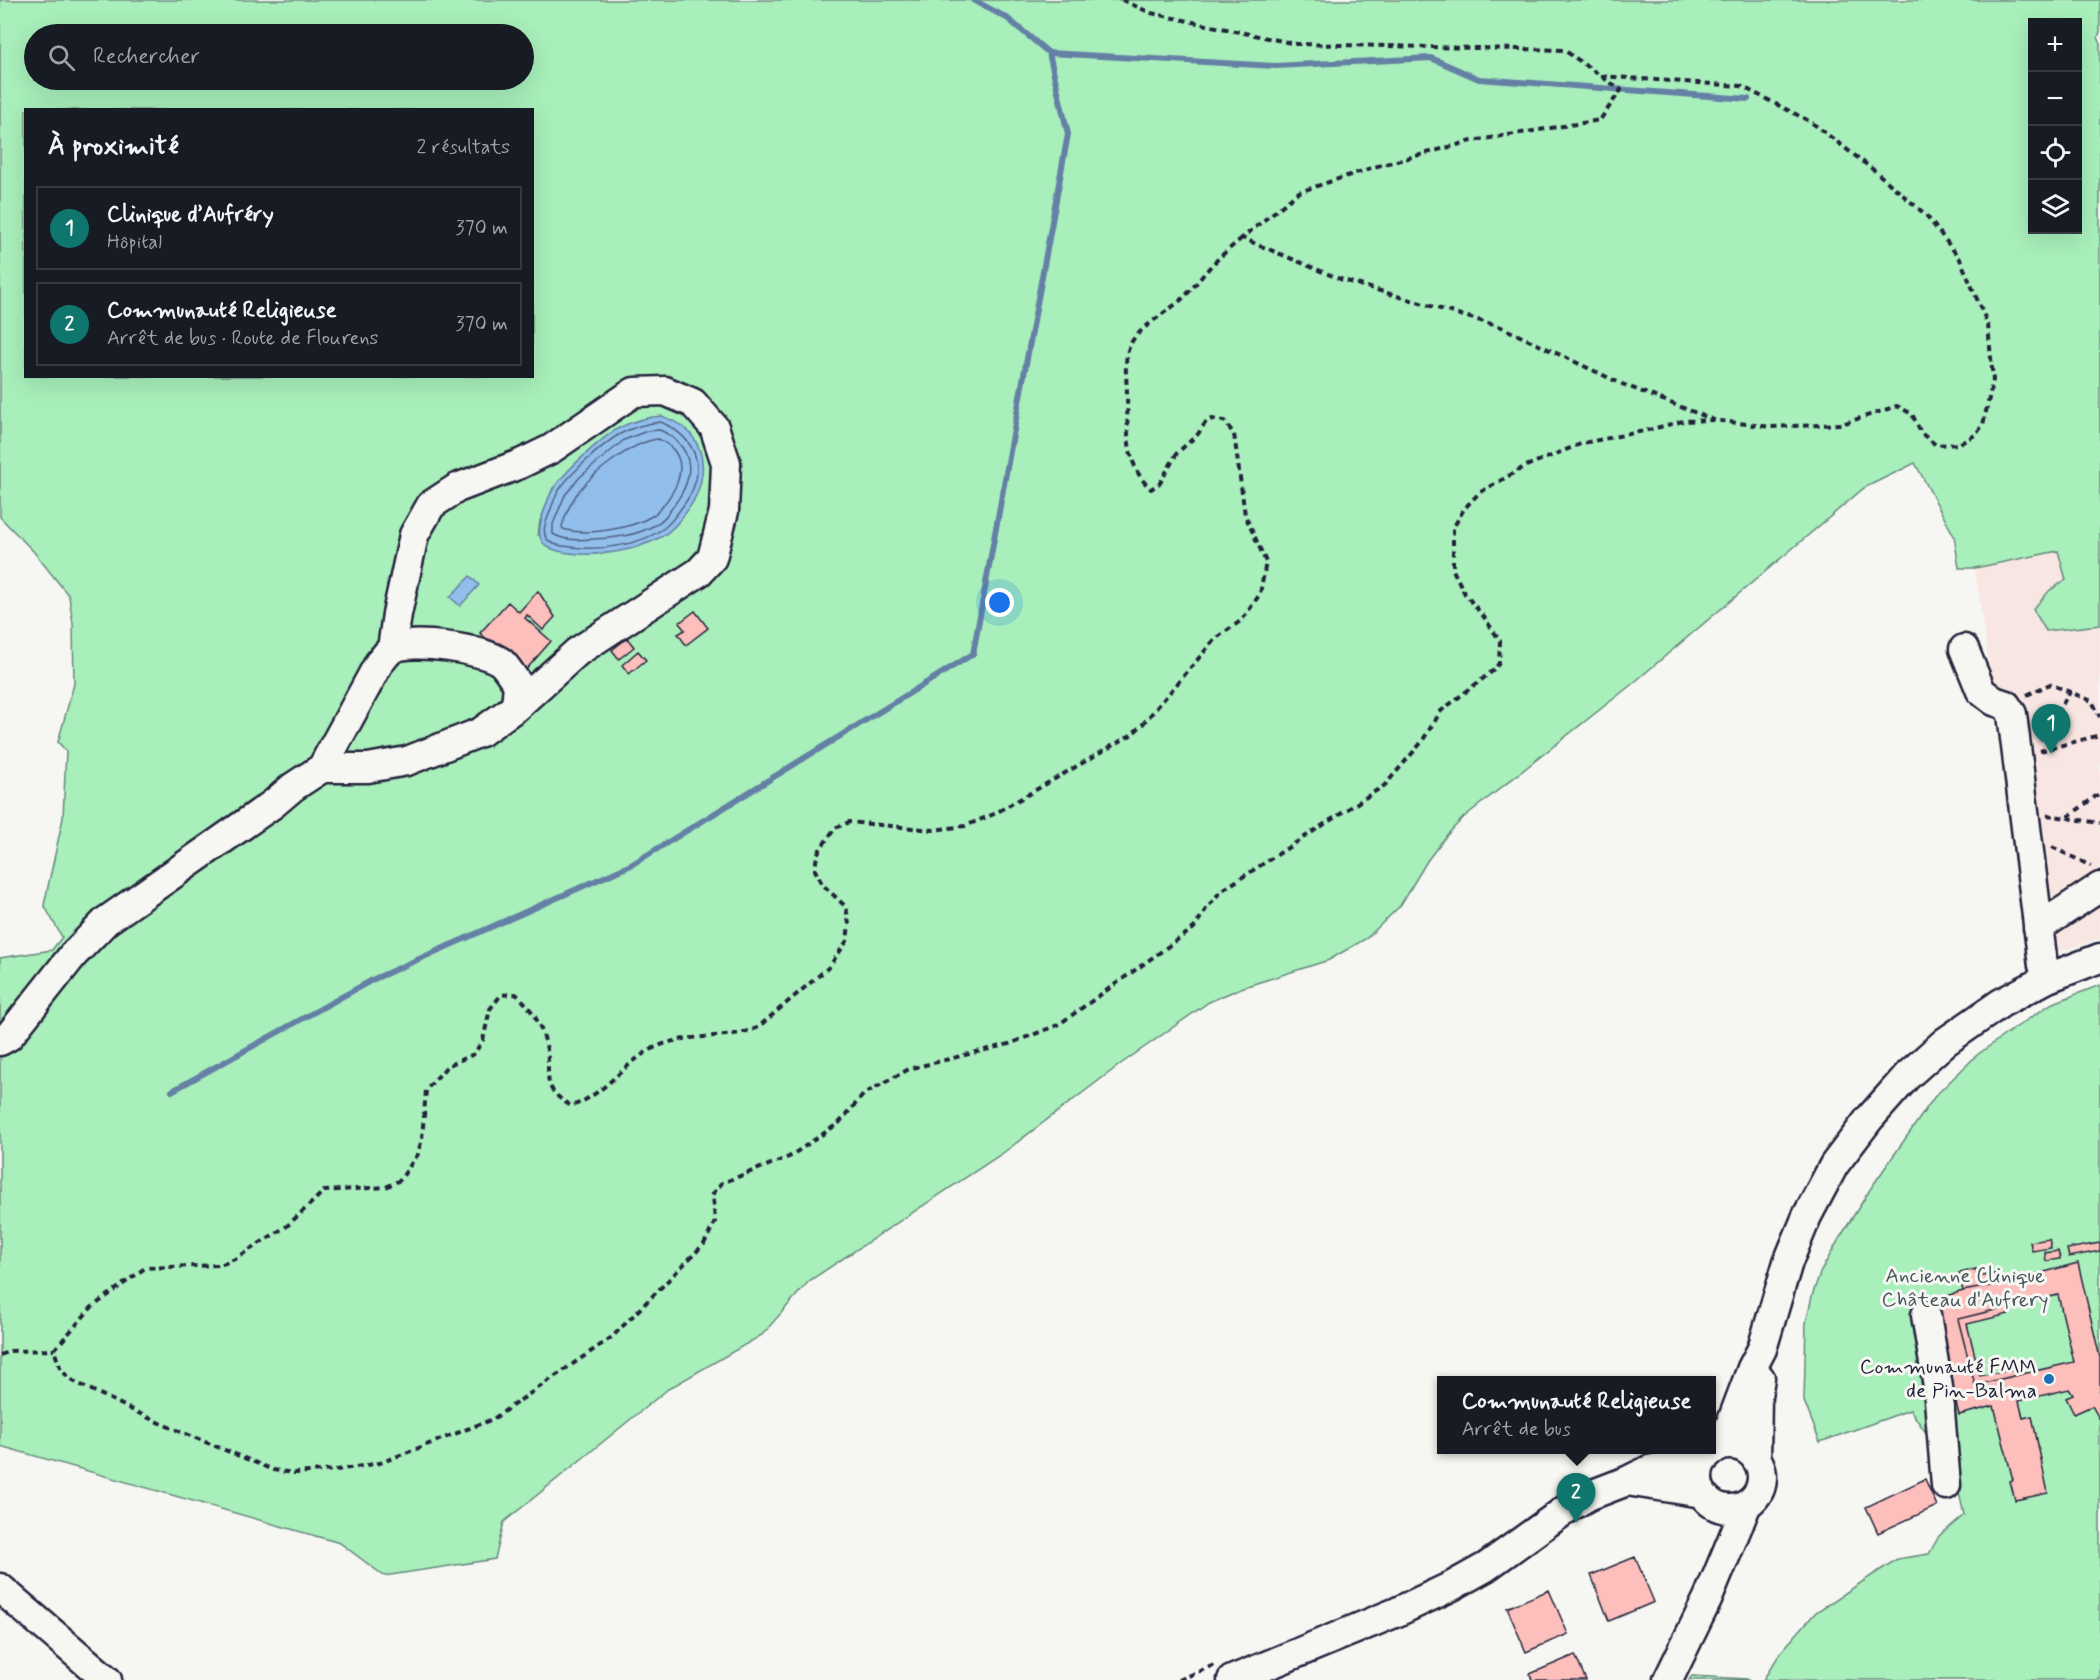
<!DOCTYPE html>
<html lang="fr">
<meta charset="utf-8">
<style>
:root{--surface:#171b24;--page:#20242c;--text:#f1f3f6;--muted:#9ea1a6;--line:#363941;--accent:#0f766e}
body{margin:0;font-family:Mynerve,sans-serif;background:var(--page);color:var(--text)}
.controls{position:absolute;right:18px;top:18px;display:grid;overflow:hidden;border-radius:0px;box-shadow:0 6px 24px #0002}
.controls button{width:54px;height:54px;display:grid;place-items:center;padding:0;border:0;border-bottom:2px solid var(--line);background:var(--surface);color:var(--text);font:30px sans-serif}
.you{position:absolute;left:1000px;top:603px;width:21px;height:21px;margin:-15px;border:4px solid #fff;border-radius:50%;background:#1a73e8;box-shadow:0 0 0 9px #1a73e833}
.badge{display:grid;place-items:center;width:39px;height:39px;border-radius:50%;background:var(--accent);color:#fff;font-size:20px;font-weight:700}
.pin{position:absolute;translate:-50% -50px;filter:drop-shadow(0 2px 3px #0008)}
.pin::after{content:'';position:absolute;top:32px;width:21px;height:18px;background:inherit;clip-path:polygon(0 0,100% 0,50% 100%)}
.popup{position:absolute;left:1437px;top:1376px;width:279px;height:78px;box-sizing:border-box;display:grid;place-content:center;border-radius:0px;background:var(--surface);filter:drop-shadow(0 2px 4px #0005);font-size:20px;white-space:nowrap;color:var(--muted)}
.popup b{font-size:22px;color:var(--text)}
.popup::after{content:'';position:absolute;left:50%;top:100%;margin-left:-12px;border:12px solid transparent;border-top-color:var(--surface)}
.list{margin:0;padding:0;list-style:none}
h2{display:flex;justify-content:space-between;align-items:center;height:78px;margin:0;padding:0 24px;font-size:26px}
h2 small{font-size:20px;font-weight:400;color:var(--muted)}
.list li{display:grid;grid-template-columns:39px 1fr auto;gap:18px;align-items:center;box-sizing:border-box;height:84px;margin:0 12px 12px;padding:0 12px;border:2px solid var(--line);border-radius:0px}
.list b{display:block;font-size:22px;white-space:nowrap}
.list p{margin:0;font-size:20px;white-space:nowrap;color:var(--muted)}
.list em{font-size:20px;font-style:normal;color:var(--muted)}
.icon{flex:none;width:33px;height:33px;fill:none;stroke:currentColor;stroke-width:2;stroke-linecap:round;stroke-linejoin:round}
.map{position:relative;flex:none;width:2100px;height:1680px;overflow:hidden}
.search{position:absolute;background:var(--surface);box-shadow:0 6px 24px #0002;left:24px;top:24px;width:510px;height:66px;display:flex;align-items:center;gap:15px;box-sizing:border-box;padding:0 21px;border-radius:33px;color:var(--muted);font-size:22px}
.panel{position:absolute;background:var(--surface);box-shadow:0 6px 24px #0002;left:24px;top:108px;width:510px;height:270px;border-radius:0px}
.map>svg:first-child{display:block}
</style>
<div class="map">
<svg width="2100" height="1680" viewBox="0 0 2100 1680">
<rect width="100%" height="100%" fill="#f6f6f2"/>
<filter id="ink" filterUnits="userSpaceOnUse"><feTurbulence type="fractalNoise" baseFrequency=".0167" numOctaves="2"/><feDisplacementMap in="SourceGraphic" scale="12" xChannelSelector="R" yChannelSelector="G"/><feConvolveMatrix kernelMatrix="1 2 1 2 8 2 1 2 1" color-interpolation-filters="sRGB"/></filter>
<g filter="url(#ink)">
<!-- built -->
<path fill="#f8e6e2" d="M2100 542V939L2032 960 1975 568Z"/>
<!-- green -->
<path fill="#a8efbb" stroke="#65887b" stroke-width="1.5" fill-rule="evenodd" d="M0 0H2100V32L2098 37 2100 42V625L2046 631 2033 609 2050 590 2066 580 2058 551 1975 568H1959L1954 536 1915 463 1864 488 1631 685 1464 817 1446 836 1427 861 1400 906 1367 938 1329 960 1241 988 1209 1002 1122 1063 1003 1153 809 1281 762 1335 668 1389 504 1522 495 1559 384 1576 340 1543 0 1446V958L52 950 62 937 44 905 63 818 66 751 58 742 74 684 73 624 69 596 34 552 0 517ZM2032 22H2078V230H2032ZM34 34H524V80H34ZM26 110H532V376H26ZM553 488 677 523 660 537 538 535 540 521Z
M2100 985V1680H1763L1781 1652 1816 1612 1897 1559 1929 1554 1939 1536 1964 1515 1955 1474 1910 1410 1820 1442 1804 1401 1806 1323 1812 1296 1820 1273 1839 1239 1871 1188 1935 1096 1977 1055 2006 1034 2051 1004Z
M1692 1676 1747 1679 1748 1680H1689Z"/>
<!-- water -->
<path fill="#91beeb" stroke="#6580a5" stroke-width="1.5" d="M662 416C671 420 682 424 689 432 710 456 704 488 687 511 679 521 672 531 661 537 635 551 599 557 569 553 535 549 535 534 546 506 548 499 551 492 555 486 567 470 602 437 619 428 633 421 646 417 662 416Z
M470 576 479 585 460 606 450 597Z"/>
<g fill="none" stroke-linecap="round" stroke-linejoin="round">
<!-- shore -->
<path stroke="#4e6081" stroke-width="1.5" d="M661 422C700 440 708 473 682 507 677 514 672 522 664 528 641 545 601 551 572 547 564 546 552 546 547 539 542 533 545 523 548 517 551 509 554 499 558 492 567 476 606 441 622 433 634 427 647 423 661 422Z
M660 430C695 447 696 476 674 505 669 513 664 520 655 525 636 536 615 538 593 539 579 540 565 541 553 534V524L565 495 580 477 624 440 647 431Z
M658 439C687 452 684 477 668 499 663 505 659 512 652 516 631 529 586 536 563 529L562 526C565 518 568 508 573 500 585 478 633 441 658 439Z"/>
<!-- stream -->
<path stroke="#6580a5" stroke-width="6" d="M973 0 1007 18 1049 53 1275 66 1431 58 1479 79 1748 99
M172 1091 374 979 631 865 973 654 1068 134 1049 53"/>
</g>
<!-- building -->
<path fill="#fcbfbc" stroke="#22223b" stroke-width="1.5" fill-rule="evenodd" d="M538 591 555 617 543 630 527 615 525 618 551 641 524 672 480 633 508 602 519 612Z
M695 611 708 628 686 645 678 634 685 630 679 623Z
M627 638 634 647 619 659 612 650Z
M638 651 646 660 629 674 622 665Z
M2049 1239 2051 1248 2032 1251 2030 1242Z
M2100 1243V1251L2069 1257 2067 1249Z
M2058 1251 2060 1259 2046 1261 2045 1253Z
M2078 1263 2100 1358V1420L2092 1406 2074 1414 2066 1398 2073 1395 2069 1389 2019 1401 2023 1418 2032 1416 2048 1493 2015 1500 2010 1481 2013 1480 1994 1406 1959 1415 1931 1301 1963 1291 2000 1284ZM2058 1295 2074 1362 1975 1385 1958 1319Z
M1976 1269 1977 1277 1997 1273 2000 1284 1963 1291 1959 1273Z
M2007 1307 2009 1314 1967 1324 1980 1376 2021 1368 2022 1374 1975 1385 1958 1319Z
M1925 1479 1937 1506 1878 1533 1866 1507Z
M1635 1557 1654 1602 1609 1621 1591 1575Z
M1549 1590 1568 1634 1526 1652 1507 1608Z
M1575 1655 1586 1680H1532L1530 1674Z"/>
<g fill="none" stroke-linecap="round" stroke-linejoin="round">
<!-- minor casing -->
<g stroke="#22223b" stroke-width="33">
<path id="minor" d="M392 649 397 614 414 535 431 505 457 488 520 464 551 449 634 392 665 391 693 403 714 427 726 463 724 511 712 558 699 572 577 652 516 707
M1964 649 1981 691 1994 701 2006 705 2012 714 2043 965 2048 978
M2038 928 2100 887
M0 1041 9 1036 73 955 106 921 273 804 293 787 322 768 379 663C383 659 387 652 392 649 411 638 483 649 501 662 507 667 512 677 518 684L516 707 481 732 407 761 368 768H322
M1926 1315 1938 1387 1946 1485
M1698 1477a32 32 0 1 1 64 0a32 32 0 1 1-64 0Z
M1718 1448 1732 1421 1752 1368 1762 1349 1788 1262 1807 1216 1834 1165 1869 1119 1907 1076 1945 1042 2001 1003 2048 978 2100 958
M1756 1459 1757 1396 1760 1378
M1627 1481 1702 1493
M0 1588 107 1680
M1232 1680 1397 1612 1452 1586 1486 1567 1568 1508 1588 1496 1627 1481 1649 1470 1704 1459
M1668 1680 1708 1598 1747 1504"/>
</g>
<!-- path -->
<path stroke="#22223b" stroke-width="4" stroke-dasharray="6 4.5" stroke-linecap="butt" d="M1122 0 1151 13 1296 44 1564 50 1601 76
M1601 76 1741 86 1811 122 1875 171 1926 215 1960 259 1988 325 1993 380 1983 425 1975 435 1959 444 1936 445 1921 433 1912 414 1897 406 1842 424 1771 427 1714 420 1622 384 1501 327 1340 279 1242 238 1299 192 1374 167 1472 141 1600 120 1621 90Z
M1242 238C1234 245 1225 252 1218 259 1204 272 1194 288 1181 300 1168 311 1136 330 1130 345 1123 361 1127 379 1127 395 1128 428 1124 465 1151 489L1160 483 1177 453 1198 434 1206 422 1212 419 1224 421 1234 434 1245 515 1266 562 1260 594 1242 620 1215 639 1142 725 1131 735 994 814 965 826 933 830 849 822 835 828 817 854 815 870 822 884 846 907 849 924 847 941 829 967 757 1028C726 1040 689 1033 658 1046 625 1060 606 1095 571 1106 562 1100 552 1094 549 1083 547 1073 549 1061 547 1050 543 1028 533 1009 516 994L501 995 490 1009 483 1040 474 1054 447 1066 426 1090 422 1139 418 1154 400 1180 386 1187 324 1191 287 1226 235 1259 220 1265 145 1268 91 1308 54 1350 61 1370 73 1381 155 1421 273 1470 294 1473 337 1470 380 1463 493 1419 612 1337 704 1244 715 1222 713 1194 722 1183 789 1157 839 1123 864 1094 909 1069 1009 1044 1058 1025 1194 928 1206 909 1221 891 1385 785 1421 743 1441 711 1494 670 1499 663 1500 641 1484 617 1465 594 1453 570V528L1464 509 1479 493 1526 466 1583 443 1644 431 1683 421 1714 420
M2027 695 2050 684 2092 701 2100 717
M2040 740 2070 692
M2040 751 2100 735
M2047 815 2100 823
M2068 817 2100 793
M2052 847 2091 866
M0 1355 10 1351 54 1350
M1179 1680 1214 1665"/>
<!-- minor -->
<use href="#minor" stroke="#f6f6f2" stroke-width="28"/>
</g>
</g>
<!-- markers -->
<circle fill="#1f6fb2" stroke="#f6f6f2" stroke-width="2" cx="2049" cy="1379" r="6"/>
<g text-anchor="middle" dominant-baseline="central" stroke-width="6" stroke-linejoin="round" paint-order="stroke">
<!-- park labels -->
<g font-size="21" fill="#44555b" stroke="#f6f6f2">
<text x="1965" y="1276">Ancienne Clinique<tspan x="1965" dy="24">Château d'Aufrery</tspan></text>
</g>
<!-- poi labels -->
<g font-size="21" fill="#22223b" stroke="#f6f6f2" text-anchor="end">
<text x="2037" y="1367">Communauté FMM<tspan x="2037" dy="24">de Pin-Balma</tspan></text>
</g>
</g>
</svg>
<div class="controls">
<button>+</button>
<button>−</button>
<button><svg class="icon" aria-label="locate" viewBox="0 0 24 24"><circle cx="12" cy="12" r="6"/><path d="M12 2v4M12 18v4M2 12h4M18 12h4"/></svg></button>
<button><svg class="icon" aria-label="layers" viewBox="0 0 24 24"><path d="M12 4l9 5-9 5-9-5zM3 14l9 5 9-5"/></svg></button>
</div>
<div class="you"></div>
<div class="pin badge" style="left:2051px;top:754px">1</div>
<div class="pin badge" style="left:1576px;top:1523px">2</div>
<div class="popup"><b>Communauté Religieuse</b>Arrêt de bus</div>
<div class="search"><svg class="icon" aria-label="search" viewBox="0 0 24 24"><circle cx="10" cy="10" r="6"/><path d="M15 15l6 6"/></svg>Rechercher</div>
<section class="panel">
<h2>À proximité<small>2 résultats</small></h2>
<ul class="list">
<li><span class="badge">1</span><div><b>Clinique d’Aufréry</b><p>Hôpital</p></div><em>370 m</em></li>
<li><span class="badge">2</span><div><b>Communauté Religieuse</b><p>Arrêt de bus · Route de Flourens</p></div><em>370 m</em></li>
</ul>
</section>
</div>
